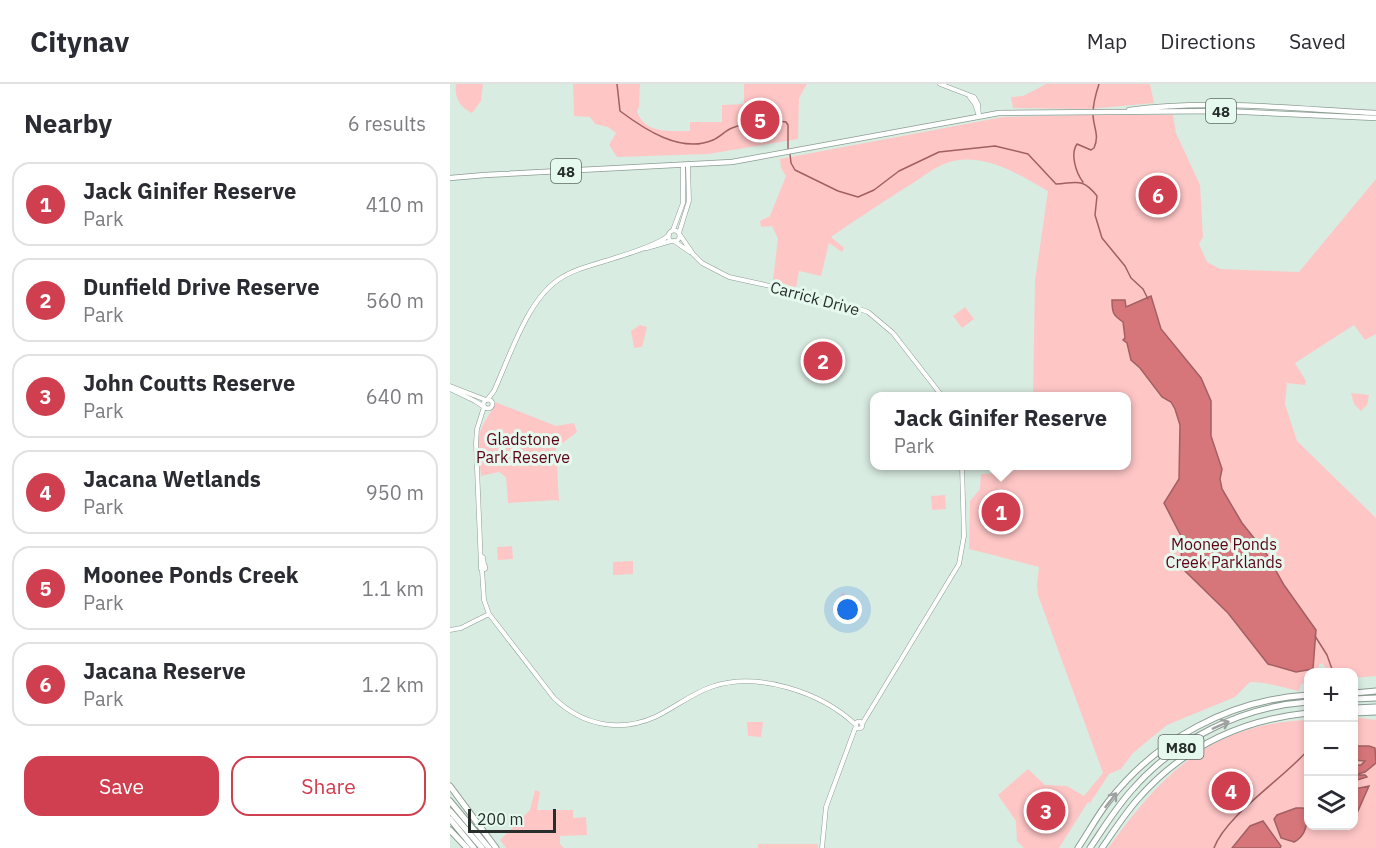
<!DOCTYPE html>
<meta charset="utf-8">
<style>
:root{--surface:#fff;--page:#f2f2f3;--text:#2b2b33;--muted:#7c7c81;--line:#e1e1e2;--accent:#d03f50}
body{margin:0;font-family:"IBM Plex Sans",sans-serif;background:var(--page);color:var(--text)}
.controls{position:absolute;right:18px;bottom:18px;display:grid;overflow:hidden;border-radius:12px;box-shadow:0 3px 9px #0003}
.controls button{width:54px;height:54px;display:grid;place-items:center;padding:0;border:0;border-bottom:2px solid var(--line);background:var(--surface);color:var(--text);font:30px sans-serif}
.scale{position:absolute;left:18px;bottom:15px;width:88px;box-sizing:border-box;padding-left:6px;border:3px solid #272e2b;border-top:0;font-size:16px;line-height:21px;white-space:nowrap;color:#272e2b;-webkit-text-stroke:4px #e6f9ee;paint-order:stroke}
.you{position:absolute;left:398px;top:526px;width:21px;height:21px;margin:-15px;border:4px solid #fff;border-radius:50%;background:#1a73e8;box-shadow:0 0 0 9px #1a73e833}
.badge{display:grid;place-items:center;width:39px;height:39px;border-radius:50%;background:var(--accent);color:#fff;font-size:20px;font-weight:700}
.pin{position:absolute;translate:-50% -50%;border:3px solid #fff;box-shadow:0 2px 6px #0006}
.popup{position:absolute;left:420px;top:308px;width:261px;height:78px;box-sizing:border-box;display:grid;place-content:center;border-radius:12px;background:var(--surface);filter:drop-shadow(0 2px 4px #0005);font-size:20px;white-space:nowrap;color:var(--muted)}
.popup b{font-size:22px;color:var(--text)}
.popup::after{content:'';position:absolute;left:50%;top:100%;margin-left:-12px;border:12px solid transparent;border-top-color:var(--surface)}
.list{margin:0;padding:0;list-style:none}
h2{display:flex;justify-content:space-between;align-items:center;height:78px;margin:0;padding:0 24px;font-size:26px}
h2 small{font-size:20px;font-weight:400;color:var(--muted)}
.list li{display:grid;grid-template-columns:39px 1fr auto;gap:18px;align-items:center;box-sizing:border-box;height:84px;margin:0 12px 12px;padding:0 12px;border:2px solid var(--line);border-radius:18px}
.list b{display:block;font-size:22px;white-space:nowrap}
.list p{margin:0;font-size:20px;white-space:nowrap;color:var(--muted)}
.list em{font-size:20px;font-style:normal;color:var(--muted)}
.actions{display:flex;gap:12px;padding:18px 24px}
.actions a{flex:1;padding:14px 0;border:2px solid var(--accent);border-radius:18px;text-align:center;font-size:21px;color:var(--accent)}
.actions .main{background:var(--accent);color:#fff}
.icon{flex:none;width:33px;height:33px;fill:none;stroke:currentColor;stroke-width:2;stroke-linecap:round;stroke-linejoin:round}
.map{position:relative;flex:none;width:926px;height:764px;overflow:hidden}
header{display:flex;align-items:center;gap:36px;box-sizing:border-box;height:84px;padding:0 30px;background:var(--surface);border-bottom:2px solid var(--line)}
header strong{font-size:28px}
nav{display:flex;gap:33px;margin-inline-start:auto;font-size:21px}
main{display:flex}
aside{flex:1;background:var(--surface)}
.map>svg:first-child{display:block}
</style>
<header>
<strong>Citynav</strong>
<nav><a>Map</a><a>Directions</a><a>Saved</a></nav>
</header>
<main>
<aside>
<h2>Nearby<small>6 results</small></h2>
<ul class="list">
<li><span class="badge">1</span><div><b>Jack Ginifer Reserve</b><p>Park</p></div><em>410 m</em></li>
<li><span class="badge">2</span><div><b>Dunfield Drive Reserve</b><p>Park</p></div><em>560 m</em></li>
<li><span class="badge">3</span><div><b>John Coutts Reserve</b><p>Park</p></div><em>640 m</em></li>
<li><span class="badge">4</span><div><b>Jacana Wetlands</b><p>Park</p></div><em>950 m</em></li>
<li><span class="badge">5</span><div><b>Moonee Ponds Creek</b><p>Park</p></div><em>1.1 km</em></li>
<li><span class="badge">6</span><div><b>Jacana Reserve</b><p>Park</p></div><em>1.2 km</em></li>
</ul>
<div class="actions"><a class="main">Save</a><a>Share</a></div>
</aside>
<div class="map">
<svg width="926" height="764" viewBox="0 0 926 764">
<rect width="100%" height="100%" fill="#d9ece1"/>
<!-- green -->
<path fill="#ffc6c6" d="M6 0H33L31 17 22 29C10 24 4 13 6 0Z
M123 0H190L189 23 187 27C194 50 220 47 240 47V38H272V21L294 20V0H357L349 14 348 55 258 70 167 73 159 61 166 49 158 43 145 40 140 33 124 32Z
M596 0H700L704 19 640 25 563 24 561 13 573 12Z
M635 31H723L726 49 750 101 753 153 749 160 757 178 770 185 849 188 926 95V250L915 256 904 241 845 279 856 297 855 301 837 299 835 320 847 357 926 434V592L904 594V588H875V583L872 579 869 581 868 588H858V599L851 600 849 607C831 603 817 598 800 598L785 613 717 641 683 669 671 685 659 690 640 719 638 718 609 764H574L567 757 566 737 548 711 578 685 595 701 617 702 634 712 653 689 588 511 587 501 589 483 519 465 520 417 530 405 531 390 558 389 572 382H677V312H583L585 197 598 107C568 90 530 65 494 80 480 86 467 97 455 104 430 120 405 136 381 153L394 164 392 168 379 159 371 192 349 187 346 204 323 196 328 155 322 142 311 143 310 137 320 132 336 92 331 84 330 75 553 33Z
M515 223 524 235 512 244 503 232Z
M190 241 197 243 192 263 184 264 181 247Z
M374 265 385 274 382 279 367 285 361 275Z
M901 309 919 311 917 321 911 327 904 320Z
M45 318 106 342 124 339 127 348 106 364 109 418 107 416 58 419 56 393 49 388 31 392C30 379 26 361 30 348 33 337 43 328 45 318Z
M495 411 496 425 482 426 481 412Z
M62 462 63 475 48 476 47 463Z
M183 477V490L163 491V478Z
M393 508 403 525 394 535 382 525Z
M904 633 926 636V764H658C713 689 760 640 858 636V742H904Z
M297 638H313L311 653 298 652Z
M85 706 90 708 87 726H123V734L136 733 137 751 110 752V760L114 764H56L50 756 80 726Z
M308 760H368V764H308Z"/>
<!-- water -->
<path fill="#d6767a" stroke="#a26062" stroke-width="1.5" d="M701 212 711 245 751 294 761 317V352L772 385 770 395 772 405 792 439 816 469 834 501 866 546 863 585 846 588 818 580 778 529 735 487 731 477 732 454 714 419 729 395 730 341 725 325 721 318 712 313 690 284 681 276 677 259 673 256 675 254 673 238C663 231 662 229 662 216H675L676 223Z
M904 662H919L925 664 926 679 915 688 904 691H915L917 693 904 697V681H911L915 677 904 676Z
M919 702 904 736V705Z
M846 724H853L857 727C858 740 856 752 844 758L831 754 824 735 827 731Z
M813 737 831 762 830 764H782L800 742Z"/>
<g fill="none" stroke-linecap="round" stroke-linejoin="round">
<!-- stream -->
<path stroke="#a26062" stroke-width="1.5" d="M167 0 170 27C194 45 231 70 263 56 270 53 276 46 282 44 299 37 318 35 336 38L338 41V66
M340 70 341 79 345 86 388 107 408 113 424 106 449 87 489 68 545 62 578 70 606 100C626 99 632 93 647 112L645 131 652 154 675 182 681 194 693 205 698 215
M633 98C626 89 620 70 627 60L641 66 644 64C650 51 643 43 643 30 643 20 646 9 649 0
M865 552 877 571 883 588
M764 764C776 731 834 694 858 666"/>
<!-- secondary casing -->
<g stroke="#8c9d94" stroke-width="5">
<path id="secondary" d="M490 0 524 13 528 20 529 32
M519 12 525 20 529 32
M223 146 233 119V82
M218.5 152a5.5 5.5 0 1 1 11 0a5.5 5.5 0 1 1-11 0Z
M229 149 239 117 238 82
M230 151 243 170 252 179 279 193 384 216 418 228 443 249 492 312
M224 157 240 168
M197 164 221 157
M0 302 36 316
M0 305 25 317 34 323
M33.5 320a4.5 4.5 0 1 1 9 0a4.5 4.5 0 1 1-9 0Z
M37 316 44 307C60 272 77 217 108 196 122 186 139 182 155 177 171 172 207 162 219 151
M33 473 34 481
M31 481 35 482V485H31Z
M31 482 26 359 27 345 34 323
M32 486 34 516 39 530 104 614C132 641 169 649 205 633 224 624 241 610 261 603 308 587 371 608 406 641
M0 546 11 544 39 530
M405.5 641a3.5 3.5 0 1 1 7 0a3.5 3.5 0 1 1-7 0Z
M412 640 509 480 514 452 512 382
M372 764 376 723 406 642"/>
</g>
<!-- primary casing -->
<g stroke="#8c9d94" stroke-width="6">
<path id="primary" d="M679 26C760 15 844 25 926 29
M0 94 35 91 282 78 549 29 773 27 926 34"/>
</g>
<!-- highway casing -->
<g stroke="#8c9d94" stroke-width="7">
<path id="highway" d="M904 609 926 607
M904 615 926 614
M904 624 926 623
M904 629 926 628
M0 702 46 764
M0 717 39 764
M0 727 32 764
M0 735 24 764
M0 746 17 764
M628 764C638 749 647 732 658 718 707 655 779 616 858 611
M640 764C653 745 665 725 681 707 725 656 790 623 858 618
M652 764C663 748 674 731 687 716 732 664 791 636 858 629"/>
</g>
<!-- secondary -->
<use href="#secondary" stroke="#fff" stroke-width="4"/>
<!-- primary -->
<use href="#primary" stroke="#fff" stroke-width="4.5"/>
<!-- highway -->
<use href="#highway" stroke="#fff" stroke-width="5"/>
</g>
<!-- one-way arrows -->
<defs><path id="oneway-shaft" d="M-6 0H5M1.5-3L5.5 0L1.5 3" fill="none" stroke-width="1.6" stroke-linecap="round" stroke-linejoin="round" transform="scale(1.5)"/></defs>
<g stroke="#9ea1a0">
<use href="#oneway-shaft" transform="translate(771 641) rotate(-24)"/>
<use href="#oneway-shaft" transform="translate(661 716) rotate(-52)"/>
</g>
<g text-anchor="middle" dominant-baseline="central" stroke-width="6" stroke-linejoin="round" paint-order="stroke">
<!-- shield labels -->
<g fill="#e6f9ee" stroke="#606b66" stroke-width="1.5">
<rect x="756" y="15" width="30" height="24" rx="4.5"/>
<rect x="101" y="75" width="30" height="24" rx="4.5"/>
<rect x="708.5" y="651" width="45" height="24" rx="4.5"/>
</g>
<g font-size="15" font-weight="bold" fill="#272e2b">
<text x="771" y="27">48</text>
<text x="116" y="87">48</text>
<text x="731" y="663">M80</text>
</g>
<!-- street labels -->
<g font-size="16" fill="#272e2b" stroke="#e6f9ee">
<text transform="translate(365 214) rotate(15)">Carrick Drive</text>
</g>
<!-- park labels -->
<g font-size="16" fill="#5e0317" stroke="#e6f9ee">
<text x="73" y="355">Gladstone<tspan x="73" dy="18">Park Reserve</tspan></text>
<text x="774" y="460">Moonee Ponds<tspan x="774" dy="18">Creek Parklands</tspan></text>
</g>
</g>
</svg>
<div class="controls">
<button>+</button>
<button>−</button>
<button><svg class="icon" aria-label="layers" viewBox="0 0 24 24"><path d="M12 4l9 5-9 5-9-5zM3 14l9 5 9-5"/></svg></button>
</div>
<div class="scale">200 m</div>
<div class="you"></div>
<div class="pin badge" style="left:551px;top:428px">1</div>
<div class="popup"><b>Jack Ginifer Reserve</b>Park</div>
<div class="pin badge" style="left:373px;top:277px">2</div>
<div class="pin badge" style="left:596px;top:727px">3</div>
<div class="pin badge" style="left:781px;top:707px">4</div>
<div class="pin badge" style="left:310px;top:36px">5</div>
<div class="pin badge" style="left:708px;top:111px">6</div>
</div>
</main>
